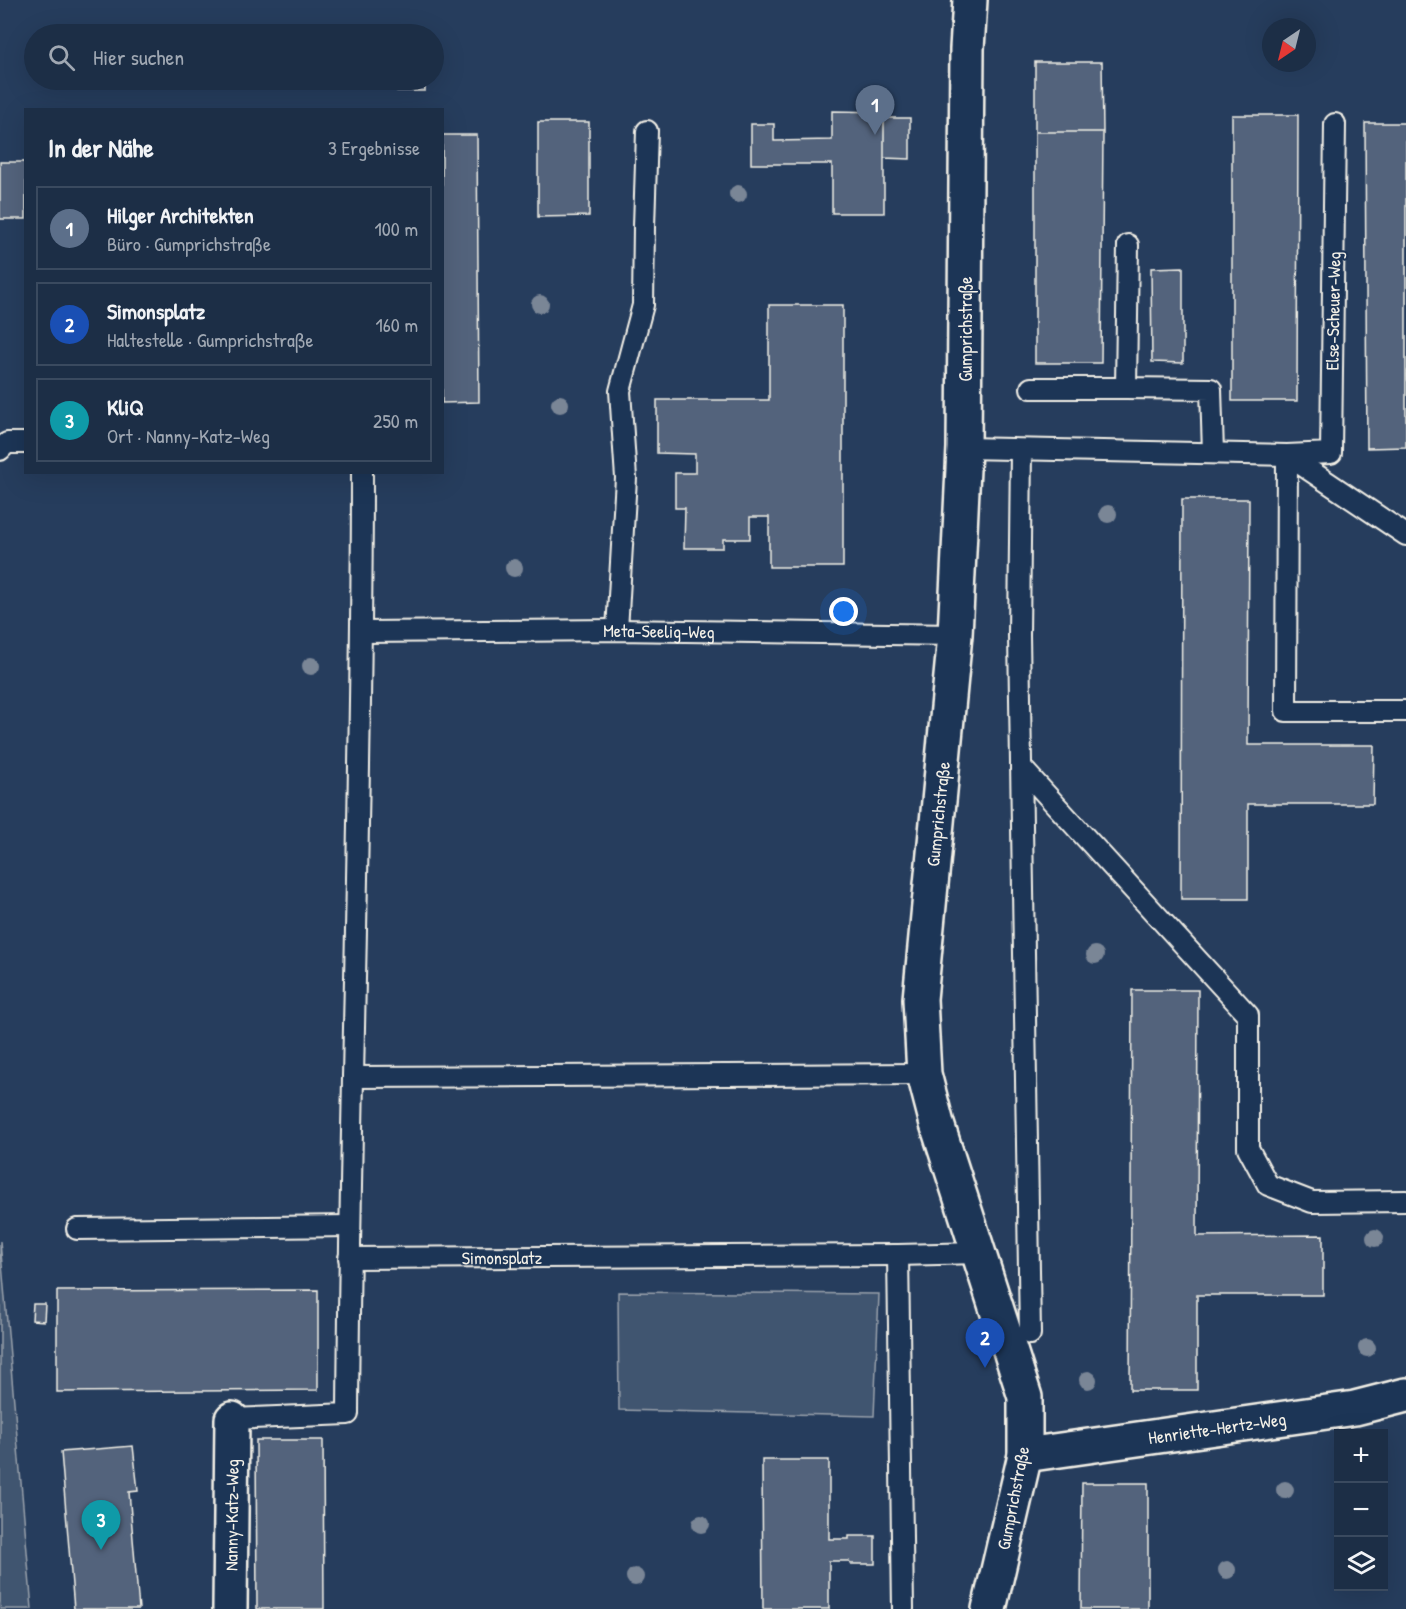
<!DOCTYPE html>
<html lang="de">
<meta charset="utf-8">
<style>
:root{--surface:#1c2e46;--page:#293a51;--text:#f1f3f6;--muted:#a0a8b3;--line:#3a4a5f;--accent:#1a73e8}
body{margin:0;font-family:"Patrick Hand",sans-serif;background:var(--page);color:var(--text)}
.controls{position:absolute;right:18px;bottom:18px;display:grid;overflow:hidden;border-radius:0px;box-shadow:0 6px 24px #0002}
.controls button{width:54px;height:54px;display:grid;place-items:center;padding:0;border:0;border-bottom:2px solid var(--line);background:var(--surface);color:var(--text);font:30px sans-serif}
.compass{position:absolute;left:1262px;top:18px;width:54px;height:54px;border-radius:50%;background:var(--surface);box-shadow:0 6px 24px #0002;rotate:215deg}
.you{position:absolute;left:844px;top:612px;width:21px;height:21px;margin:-15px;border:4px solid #fff;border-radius:50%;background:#1a73e8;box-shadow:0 0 0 9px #1a73e833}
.badge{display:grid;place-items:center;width:39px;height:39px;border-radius:50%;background:var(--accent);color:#fff;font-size:20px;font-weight:700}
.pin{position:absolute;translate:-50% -50px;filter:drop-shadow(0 2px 3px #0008)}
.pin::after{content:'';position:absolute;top:32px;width:21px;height:18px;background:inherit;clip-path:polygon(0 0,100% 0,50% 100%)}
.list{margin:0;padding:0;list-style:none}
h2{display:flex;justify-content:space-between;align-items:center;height:78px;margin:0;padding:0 24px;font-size:26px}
h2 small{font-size:20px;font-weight:400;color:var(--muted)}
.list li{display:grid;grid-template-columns:39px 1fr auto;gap:18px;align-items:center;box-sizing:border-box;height:84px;margin:0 12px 12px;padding:0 12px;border:2px solid var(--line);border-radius:0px}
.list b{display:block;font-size:22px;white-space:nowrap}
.list p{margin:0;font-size:20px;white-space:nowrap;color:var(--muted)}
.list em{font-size:20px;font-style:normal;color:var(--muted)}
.icon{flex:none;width:33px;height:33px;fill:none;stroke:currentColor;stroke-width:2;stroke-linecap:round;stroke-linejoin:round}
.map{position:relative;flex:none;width:1406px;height:1609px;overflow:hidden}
.search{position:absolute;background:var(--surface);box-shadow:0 6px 24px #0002;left:24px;top:24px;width:420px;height:66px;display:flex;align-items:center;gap:15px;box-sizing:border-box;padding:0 21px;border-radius:33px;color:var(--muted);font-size:22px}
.panel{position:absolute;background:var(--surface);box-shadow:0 6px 24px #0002;left:24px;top:108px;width:420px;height:366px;border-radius:0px}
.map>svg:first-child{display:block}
</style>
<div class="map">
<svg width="1406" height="1609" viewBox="0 0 1406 1609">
<rect width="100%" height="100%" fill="#263d5d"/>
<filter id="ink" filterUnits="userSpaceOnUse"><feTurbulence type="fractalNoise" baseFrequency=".0167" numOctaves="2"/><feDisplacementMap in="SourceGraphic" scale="12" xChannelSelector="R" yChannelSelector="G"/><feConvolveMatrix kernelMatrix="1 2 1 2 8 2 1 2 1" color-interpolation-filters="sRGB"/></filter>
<g filter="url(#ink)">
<!-- green -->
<path fill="#40546f" stroke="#9aa2ac" stroke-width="1.5" d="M0 1241 32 1609H0Z
M618 1292 879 1294 874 1416 619 1410Z"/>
<!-- building -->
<path fill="#52647b" stroke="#f4f1e8" stroke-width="1.5" d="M1035 62H1102L1103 132H1035Z
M397 80H425V91H397Z
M832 111 884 112V213H832V164H751V124H774V141L832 140Z
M1232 115H1298L1297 401H1232Z
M884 118H910V159L884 158Z
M538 122H589V216L538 217Z
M1365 123H1406V447L1367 448Z
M1035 132H1103L1101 363H1035Z
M442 135H477L479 402 442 403Z
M0 162H26V219H0Z
M1183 267V363L1152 362 1151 268Z
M769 305H843V567H769V517H750V539H723V548H684L685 508H675V473H695V454L657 453V400H769Z
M1182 499H1249L1248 745H1374L1373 804H1248V899H1181Z
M1132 990H1198L1197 1236 1323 1235V1295H1197V1390H1130Z
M318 1290V1390L57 1392V1291Z
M33 1304H45L44 1321 32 1320Z
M256 1440H323L324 1609H257Z
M133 1446 138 1491 129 1492 139 1609H74L61 1452Z
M762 1460H829V1539H849V1536H875V1564H850L849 1561H829V1609H763Z
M1082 1483H1148V1609H1081Z"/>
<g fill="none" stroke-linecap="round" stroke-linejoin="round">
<!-- lane casing -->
<g stroke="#f4f1e8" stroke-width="24">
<g id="lane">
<path d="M1335 124 1331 453 1287 455 1286 711H1406"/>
<path d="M1128 245 1126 388 1211 389 1213 453"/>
<path d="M1031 388H1126"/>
<path d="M964 448 1287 455 1406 535"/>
<path d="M0 450 7 443H26"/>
<path d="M1021 450 1019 635 1030 1334"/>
<path d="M617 630 626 478 620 391 643 305 644 227 647 131"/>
<path id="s1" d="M362 632 617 630 955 635"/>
<path d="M1021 767 1248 1015V1148L1268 1185 1312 1202 1406 1201"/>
<path d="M353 1077 924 1074"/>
<path d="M77 1229 350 1226"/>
<path d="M898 1255 903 1609"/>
<path id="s2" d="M349 1258 898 1255 979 1253"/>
<path d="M232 1419 348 1414C350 1100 362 786 362 472"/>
</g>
</g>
<!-- street casing -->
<g stroke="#f4f1e8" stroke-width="38">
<g id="street">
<path d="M970 0 967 49 964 448 955 635 920 999 924 1074 937 1124 1025 1397V1455L989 1609"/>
<path id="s3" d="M1025 1455 1355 1408 1406 1395"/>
<path id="s4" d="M230 1609 232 1419"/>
</g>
</g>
<!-- lane -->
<use href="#lane" stroke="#1d3557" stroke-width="20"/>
<!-- street -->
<use href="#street" stroke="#1d3557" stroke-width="33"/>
</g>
<!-- trees -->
<g fill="#7a8696">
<circle cx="738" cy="194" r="9"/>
<circle cx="540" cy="304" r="9"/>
<circle cx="560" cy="404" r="9"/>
<circle cx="1108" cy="514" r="9"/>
<circle cx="514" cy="568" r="9"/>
<circle cx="311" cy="666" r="9"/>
<circle cx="1095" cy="955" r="9"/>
<circle cx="1375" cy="1238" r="9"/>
<circle cx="1367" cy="1348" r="9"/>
<circle cx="1088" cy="1380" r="9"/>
<circle cx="1285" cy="1490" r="9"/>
<circle cx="701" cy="1524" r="9"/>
<circle cx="1227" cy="1570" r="9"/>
<circle cx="635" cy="1577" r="9"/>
</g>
</g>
<g text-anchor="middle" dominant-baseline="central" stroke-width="4.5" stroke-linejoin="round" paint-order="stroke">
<!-- street labels -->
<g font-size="18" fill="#f4f1e8" stroke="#1d3557">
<text transform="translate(1333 311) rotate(-89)">Else-Scheuer-Weg</text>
<text transform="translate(965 329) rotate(-90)">Gumprichstraße</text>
<text stroke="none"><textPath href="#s1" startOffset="297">Meta-Seelig-Weg</textPath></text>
<text transform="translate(938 814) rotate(-84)">Gumprichstraße</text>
<text stroke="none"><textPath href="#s2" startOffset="153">Simonsplatz</textPath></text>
<text stroke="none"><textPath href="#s3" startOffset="194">Henriette-Hertz-Weg</textPath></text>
<text transform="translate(1013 1498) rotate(-79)">Gumprichstraße</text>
<text stroke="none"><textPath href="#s4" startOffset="94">Nanny-Katz-Weg</textPath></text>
</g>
</g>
</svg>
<div class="controls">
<button>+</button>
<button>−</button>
<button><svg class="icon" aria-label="layers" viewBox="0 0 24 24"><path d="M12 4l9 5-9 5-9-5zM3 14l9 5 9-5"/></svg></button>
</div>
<svg class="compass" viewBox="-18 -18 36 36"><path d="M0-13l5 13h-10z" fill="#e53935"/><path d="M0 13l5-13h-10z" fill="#a0a8b3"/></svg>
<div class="you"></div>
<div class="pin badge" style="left:875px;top:135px;background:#5c6f8a">1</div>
<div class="pin badge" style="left:985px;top:1368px;background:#1a4fb4">2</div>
<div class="pin badge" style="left:101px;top:1550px;background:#0f9aa8">3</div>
<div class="search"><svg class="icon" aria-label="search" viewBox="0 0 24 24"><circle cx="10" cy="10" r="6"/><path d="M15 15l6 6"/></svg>Hier suchen</div>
<section class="panel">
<h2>In der Nähe<small>3 Ergebnisse</small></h2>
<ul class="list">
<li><span class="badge" style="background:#5c6f8a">1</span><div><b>Hilger Architekten</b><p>Büro · Gumprichstraße</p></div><em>100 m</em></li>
<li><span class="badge" style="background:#1a4fb4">2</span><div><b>Simonsplatz</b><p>Haltestelle · Gumprichstraße</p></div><em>160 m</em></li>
<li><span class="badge" style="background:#0f9aa8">3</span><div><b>KliQ</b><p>Ort · Nanny-Katz-Weg</p></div><em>250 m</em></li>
</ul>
</section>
</div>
